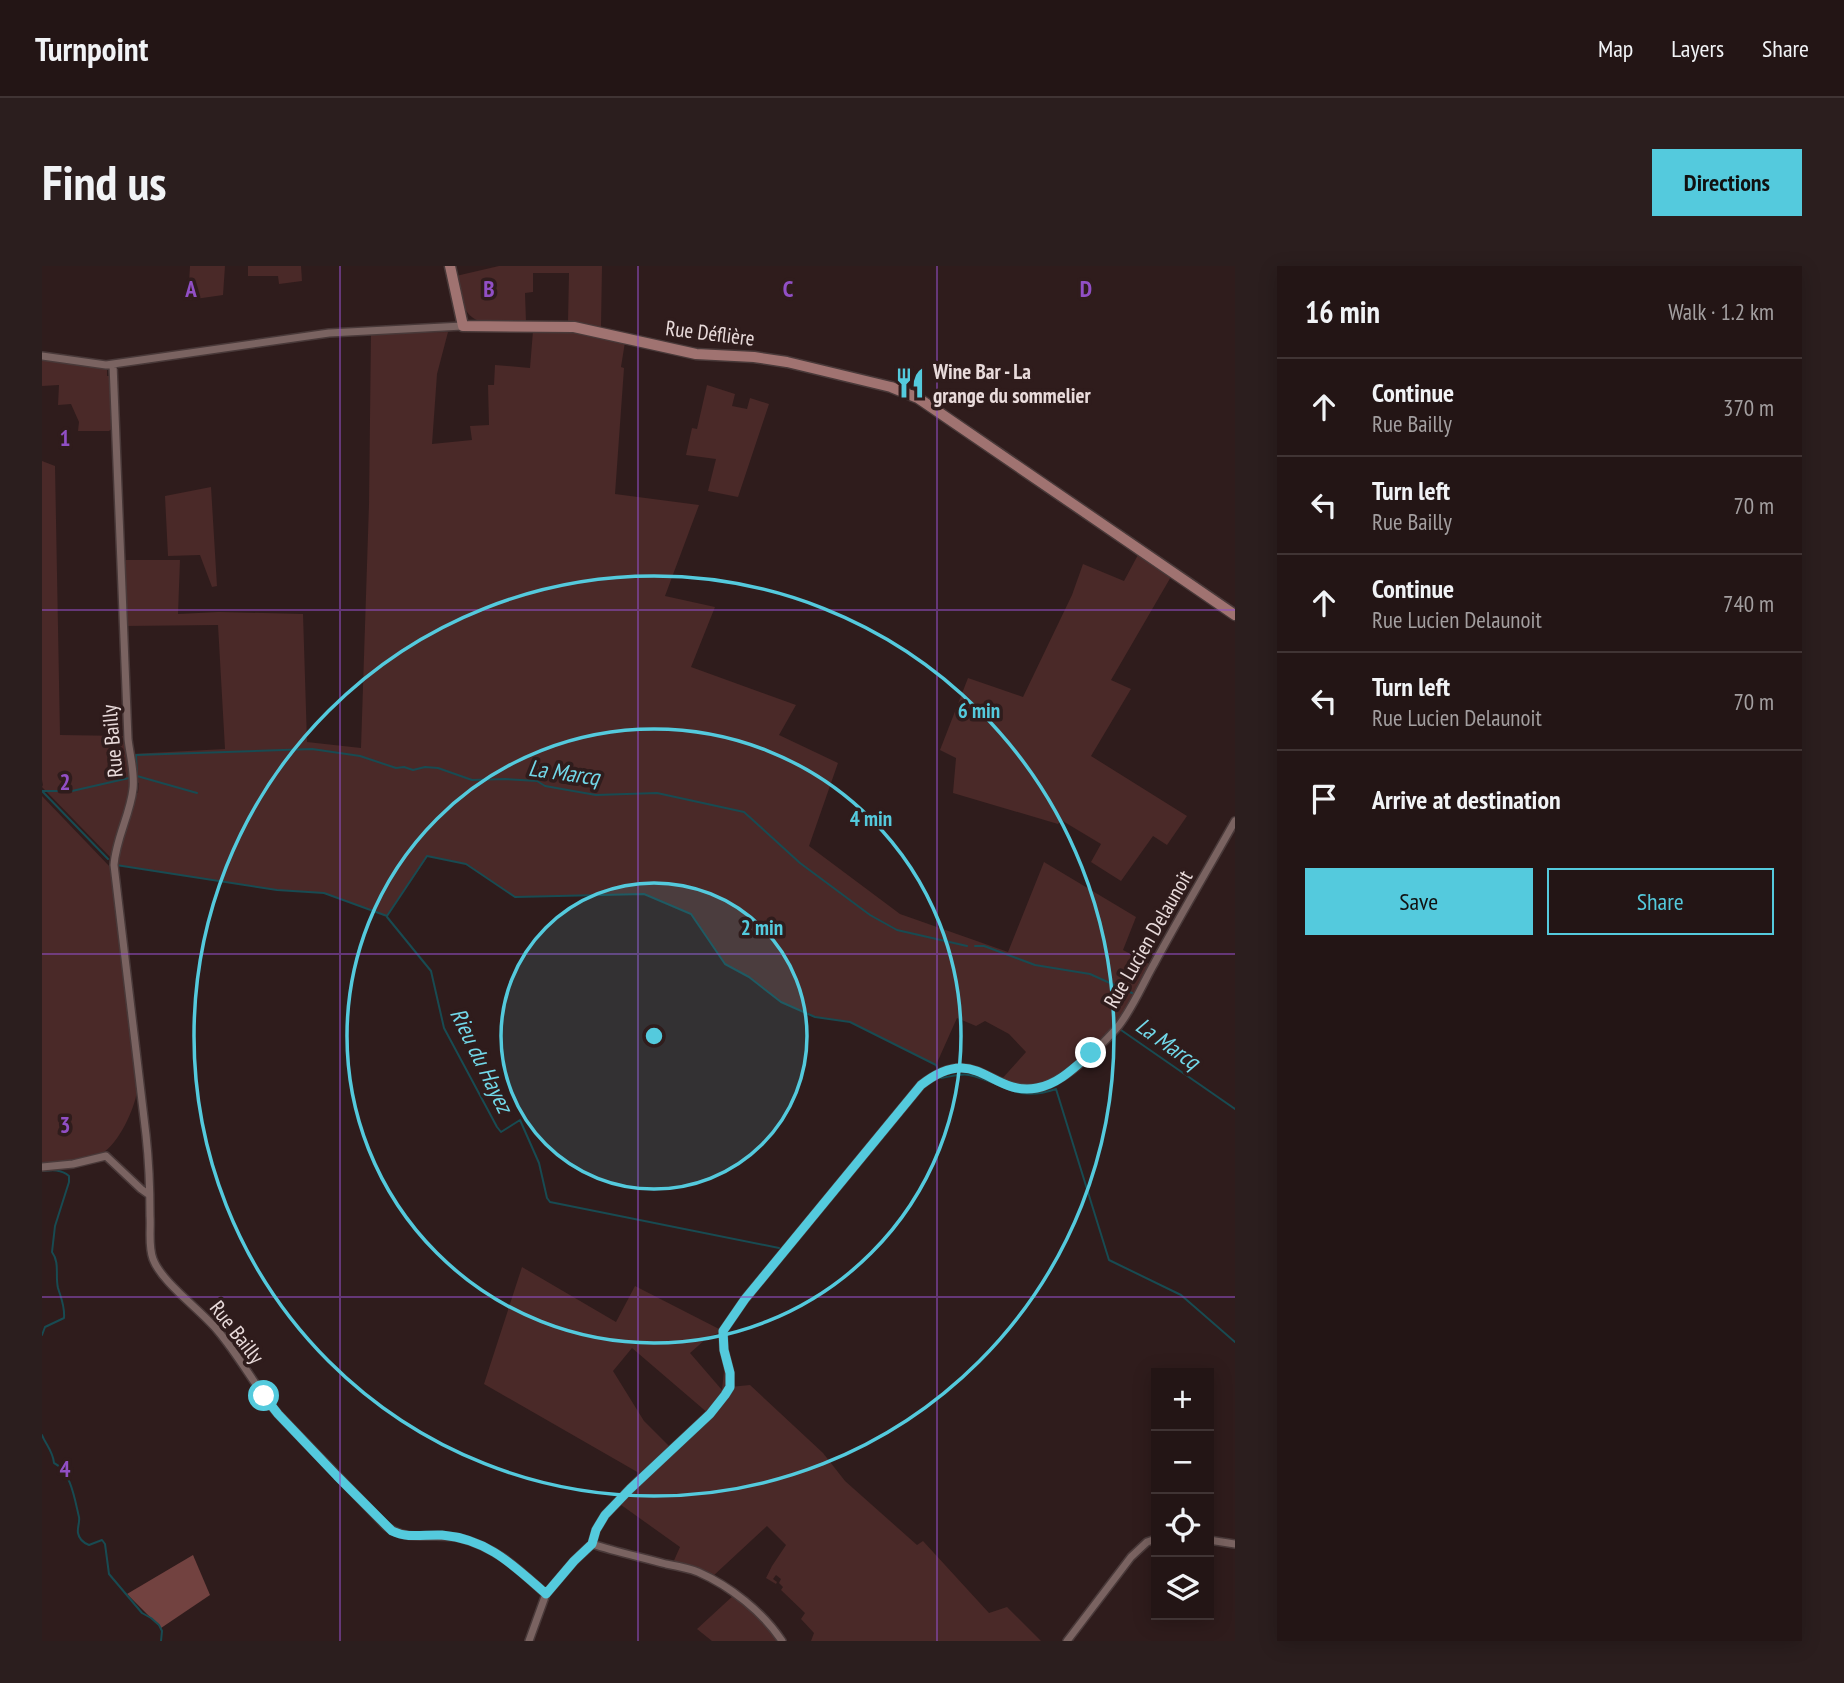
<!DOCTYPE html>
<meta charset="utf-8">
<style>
:root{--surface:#231515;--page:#2b1e1e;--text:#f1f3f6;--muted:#a39fa0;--line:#403434;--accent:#54cadd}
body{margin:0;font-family:"PT Sans Narrow",sans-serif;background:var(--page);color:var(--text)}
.controls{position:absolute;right:21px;bottom:21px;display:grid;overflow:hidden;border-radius:0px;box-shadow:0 4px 18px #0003}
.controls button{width:63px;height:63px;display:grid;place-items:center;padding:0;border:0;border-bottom:2px solid var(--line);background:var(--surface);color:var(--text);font:35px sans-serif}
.stop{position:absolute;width:21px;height:21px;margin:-16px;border:5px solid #54cadd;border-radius:50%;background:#fff}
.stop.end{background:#54cadd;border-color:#fff;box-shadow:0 2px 7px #0008}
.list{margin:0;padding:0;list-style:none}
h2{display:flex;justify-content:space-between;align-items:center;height:91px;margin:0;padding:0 28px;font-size:30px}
h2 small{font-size:23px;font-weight:400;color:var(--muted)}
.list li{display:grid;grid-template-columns:46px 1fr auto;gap:21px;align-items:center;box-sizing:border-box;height:98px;padding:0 28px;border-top:2px solid var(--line)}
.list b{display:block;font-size:26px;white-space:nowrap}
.list p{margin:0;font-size:23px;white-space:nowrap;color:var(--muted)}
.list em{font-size:23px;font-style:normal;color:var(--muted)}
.actions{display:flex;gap:14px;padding:21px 28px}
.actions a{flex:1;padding:16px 0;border:2px solid var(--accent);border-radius:0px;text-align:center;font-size:24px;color:var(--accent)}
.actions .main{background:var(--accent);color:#111}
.icon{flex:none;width:38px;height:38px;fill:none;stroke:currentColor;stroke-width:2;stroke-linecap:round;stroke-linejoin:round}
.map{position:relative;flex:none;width:1193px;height:1375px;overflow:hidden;border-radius:0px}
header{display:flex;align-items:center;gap:42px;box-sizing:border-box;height:98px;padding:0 35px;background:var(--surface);border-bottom:2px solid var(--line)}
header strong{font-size:33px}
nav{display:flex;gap:38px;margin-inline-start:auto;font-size:24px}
.intro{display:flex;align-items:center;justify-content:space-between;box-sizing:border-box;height:168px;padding:0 42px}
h1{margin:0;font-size:49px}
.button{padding:18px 32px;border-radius:0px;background:var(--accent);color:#111;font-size:24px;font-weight:700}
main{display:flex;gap:42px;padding:0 42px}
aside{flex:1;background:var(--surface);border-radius:0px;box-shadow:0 4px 18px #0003}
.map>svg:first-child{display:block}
</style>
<header>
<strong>Turnpoint</strong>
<nav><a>Map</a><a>Layers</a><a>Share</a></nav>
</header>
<div class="intro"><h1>Find us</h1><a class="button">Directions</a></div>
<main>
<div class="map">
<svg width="1193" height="1375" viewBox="0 0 1193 1375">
<rect width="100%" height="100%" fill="#2f1c1c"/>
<!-- green -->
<path fill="#4a2928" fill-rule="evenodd" d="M148 0H183L181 29 146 34Z
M206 0H259L260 15 237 18 236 10H206Z
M457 0H560L559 61 526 56 527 7H491V26L483 27 484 56C462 57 431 64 422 40H420L414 10Z
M525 64 583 76 579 101 582 102 573 228 657 239 623 330 673 341 649 401 754 439 737 469 796 497 767 580 858 648 966 686 1002 596 1094 651 1081 684 1111 700 1075 762 1025 808 994 822 958 815 984 786 967 768 943 755 934 760 915 752 894 799 808 756 773 751 739 736 707 711 683 698 649 648 602 628 473 631 424 598 386 590 345 650 282 627 235 624 75 599 78 575 93 526 96 527 97 517 93 516 89 488 183 483 176 359 82 360V294H138L136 348 177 346 261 348 265 476 319 482 327 238 329 67 406 66 395 108 390 178 430 174 428 160 447 159 446 119H452L453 99 488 102 491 65Z
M0 93 65 102V110H72L71 162 67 165H36L37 156 29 138 16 139 17 119 0 120Z
M665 119 693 128 690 140 705 143 708 132 727 138 696 231 666 225 674 193 644 189 650 162 655 163Z
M0 195 13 200 18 469 81 470 75 305H77L90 517 69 592 0 521 1 519 0 514Z
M169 221 175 320 170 321 158 289 126 290 123 230Z
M1097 287 1130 309 1069 414 1089 423 1049 490 1145 550 1125 579 1111 570 1079 615 1049 596 1059 578 1019 554 1016 558 911 527 914 492 898 484 926 412 981 431 1030 329 1041 298 1082 315Z
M0 530 69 602 86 732 84 733 87 761 89 764 97 825H95C93 842 76 879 60 887 43 896 19 897 0 899Z
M480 1001 574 1056 593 1020 681 1065 665 1072 648 1087 680 1124 682 1105 680 1093 682 1092C684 1104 686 1115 681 1126L688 1121 708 1119 781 1187 803 1215 875 1279 881 1275 947 1347 965 1341 999 1375H769L772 1367 759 1353 763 1347 739 1324 741 1321 737 1317 739 1313 734 1309 731 1313 735 1316 734 1318 724 1312 730 1300 744 1279 725 1260 670 1311 630 1299 638 1281 575 1236 581 1226 579 1225 597 1207 442 1118ZM590 1082 667 1148 630 1183 602 1155 571 1105Z
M693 1328 740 1375H670L655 1363Z"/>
<!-- forest -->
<path fill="#724240" d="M151 1289 168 1329 119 1362 85 1328Z"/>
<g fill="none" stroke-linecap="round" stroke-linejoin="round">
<!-- stream -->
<path stroke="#184b52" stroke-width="2" d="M0 525 66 593
M0 525H30L87 512
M155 527 95 510 94 489 270 483 318 490 354 502 362 501 371 504 383 501 396 502 430 514 463 513 495 515 503 520 554 529 615 527 702 546 758 597 828 649 855 664 925 680
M74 599 235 624 282 627 345 650 385 590 424 598 473 631 602 628 649 648 683 698 707 711 739 736 773 751 808 756 894 799 896 804
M345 651 389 705 402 762 455 861 459 866 478 854 497 897 505 932 508 936 737 982
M933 680H942L993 699 1048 708 1090 727
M1079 764 1193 843
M899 812C908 811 919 807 927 809 963 817 973 837 1014 823L1067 994 1139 1029 1193 1076
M0 905C10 904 19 903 27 910V916L13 960 10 986C18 997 13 1009 16 1022 19 1032 23 1040 22 1052L3 1061 0 1069
M0 1169C4 1179 11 1185 12 1197 29 1205 33 1235 37 1251 38 1256 35 1262 36 1267 37 1273 42 1277 47 1279L60 1274 63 1278 67 1308 100 1347 109 1352 117 1359 120 1365 119 1375"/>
<!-- street casing -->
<g stroke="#493939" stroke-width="10">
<path id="street" d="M0 90 64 99 71 98 287 67 421 60
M71 98 86 473C88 490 93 507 91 523 88 549 74 572 72 599L104 869C107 896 108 923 108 950 109 963 106 980 111 993 120 1017 159 1044 176 1065 198 1091 214 1122 236 1148L344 1260C365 1277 392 1266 418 1272 456 1282 476 1303 504 1328
M0 901 31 898 64 890 99 923 106 928
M1167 1274 1193 1278
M550 1278 554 1264 563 1249 588 1223 668 1148 683 1129 688 1121V1107L682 1084 681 1065 703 1033 879 819C934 776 946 828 994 822 1019 819 1057 782 1074 763 1089 746 1100 719 1112 698 1138 650 1166 603 1193 555
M550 1278C574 1286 599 1291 624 1298 635 1300 646 1302 656 1306 688 1320 721 1346 740 1375
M487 1375 504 1328 532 1295 550 1278
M1025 1375 1089 1291 1105 1276 1114 1273"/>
</g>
<!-- secondary casing -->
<g stroke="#493939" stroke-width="13">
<path id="secondary" d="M408 0 421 60 532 61 654 88 712 91 745 96 849 121 876 132 1193 349"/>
</g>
<!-- street -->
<use href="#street" stroke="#7a6361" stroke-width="7"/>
<!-- secondary -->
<use href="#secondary" stroke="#a07371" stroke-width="10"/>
</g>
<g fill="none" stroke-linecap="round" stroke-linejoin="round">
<!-- route -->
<path stroke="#54cadd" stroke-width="9" d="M222 1130 236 1148 295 1210 350 1265C366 1273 383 1268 400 1269 446 1273 472 1300 504 1328L532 1295 550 1278 554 1264 563 1249 588 1223 668 1148 683 1129 688 1121V1107L682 1084 681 1065 703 1033 879 819C935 775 948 831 995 822 1017 818 1033 801 1049 787"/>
</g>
<!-- grid -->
<path fill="none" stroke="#914fc5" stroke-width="2" stroke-opacity="0.55" d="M298 0V1375M596 0V1375M895 0V1375M0 344H1193M0 688H1193M0 1031H1193"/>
<!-- distance rings -->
<circle cx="612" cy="770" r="153" fill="#54cadd" fill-opacity=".12"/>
<g fill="none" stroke="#54cadd" stroke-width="3.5">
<circle cx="612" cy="770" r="153"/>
<circle cx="612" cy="770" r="307"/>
<circle cx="612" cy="770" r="460"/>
</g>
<!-- icons -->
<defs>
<g id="restaurant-bare" transform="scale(2.415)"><path d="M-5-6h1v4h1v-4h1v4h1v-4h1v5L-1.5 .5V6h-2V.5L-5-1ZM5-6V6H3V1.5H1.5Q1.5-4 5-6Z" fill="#54cadd" stroke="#2f1c1c" stroke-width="2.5" paint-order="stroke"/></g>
</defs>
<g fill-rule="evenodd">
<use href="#restaurant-bare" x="868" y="117"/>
</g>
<g text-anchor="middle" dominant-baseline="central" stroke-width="7" stroke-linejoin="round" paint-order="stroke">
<!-- street labels -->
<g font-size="21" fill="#e9dbdb" stroke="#2f1c1c">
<text transform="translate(668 67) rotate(7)">Rue Déflière</text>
<text transform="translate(70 475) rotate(-95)">Rue Bailly</text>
<text transform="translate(1106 673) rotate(-60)">Rue Lucien Delaunoit</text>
<text transform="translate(195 1066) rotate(52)">Rue Bailly</text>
</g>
<!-- poi labels -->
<g font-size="21" font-weight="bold" fill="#e9dbdb" stroke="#2f1c1c" text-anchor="start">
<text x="891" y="105">Wine Bar - La<tspan x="891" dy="24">grange du sommelier</tspan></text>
</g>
<!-- water labels -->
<g font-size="23" font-style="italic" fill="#72d8e9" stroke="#2f1c1c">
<text transform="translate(522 506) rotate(8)">La Marcq</text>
<text transform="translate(1126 777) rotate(35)">La Marcq</text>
<text transform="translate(440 794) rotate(64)">Rieu du Hayez</text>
</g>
</g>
<g font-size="23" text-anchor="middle" font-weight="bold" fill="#914fc5" stroke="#2f1c1c" stroke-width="7" stroke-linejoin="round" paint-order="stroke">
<text x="149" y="31">A</text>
<text x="447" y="31">B</text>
<text x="746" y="31">C</text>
<text x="1044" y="31">D</text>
<text x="23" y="180">1</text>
<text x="23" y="524">2</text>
<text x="23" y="867">3</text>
<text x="23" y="1211">4</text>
</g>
<circle cx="612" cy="770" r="10" fill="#54cadd" stroke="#2f1c1c" stroke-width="3.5"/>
<g font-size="21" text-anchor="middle" font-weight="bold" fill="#54cadd" stroke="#2f1c1c" stroke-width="7" stroke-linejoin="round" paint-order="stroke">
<text x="937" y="452">6 min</text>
<text x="829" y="560">4 min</text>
<text x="720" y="669">2 min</text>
</g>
</svg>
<div class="controls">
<button>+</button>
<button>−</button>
<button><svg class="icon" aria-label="locate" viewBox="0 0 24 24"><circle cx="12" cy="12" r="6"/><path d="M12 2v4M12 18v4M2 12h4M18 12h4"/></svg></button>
<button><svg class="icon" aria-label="layers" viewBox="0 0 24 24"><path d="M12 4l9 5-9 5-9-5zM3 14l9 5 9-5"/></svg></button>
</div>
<div class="stop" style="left:222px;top:1130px"></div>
<div class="stop end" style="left:1049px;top:787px"></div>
</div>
<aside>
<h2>16 min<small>Walk · 1.2 km</small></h2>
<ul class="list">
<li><svg class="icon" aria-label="ahead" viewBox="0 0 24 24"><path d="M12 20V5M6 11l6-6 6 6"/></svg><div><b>Continue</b><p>Rue Bailly</p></div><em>370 m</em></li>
<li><svg class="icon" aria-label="left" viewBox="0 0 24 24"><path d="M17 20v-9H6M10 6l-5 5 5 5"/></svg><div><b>Turn left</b><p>Rue Bailly</p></div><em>70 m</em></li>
<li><svg class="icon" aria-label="ahead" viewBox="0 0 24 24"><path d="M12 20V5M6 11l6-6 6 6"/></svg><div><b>Continue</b><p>Rue Lucien Delaunoit</p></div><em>740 m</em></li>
<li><svg class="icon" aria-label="left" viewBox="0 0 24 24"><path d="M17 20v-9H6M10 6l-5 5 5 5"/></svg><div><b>Turn left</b><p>Rue Lucien Delaunoit</p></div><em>70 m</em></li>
<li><svg class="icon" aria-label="arrive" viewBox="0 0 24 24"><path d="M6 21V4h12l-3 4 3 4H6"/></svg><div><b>Arrive at destination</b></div></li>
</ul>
<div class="actions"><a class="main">Save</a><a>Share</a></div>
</aside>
</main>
